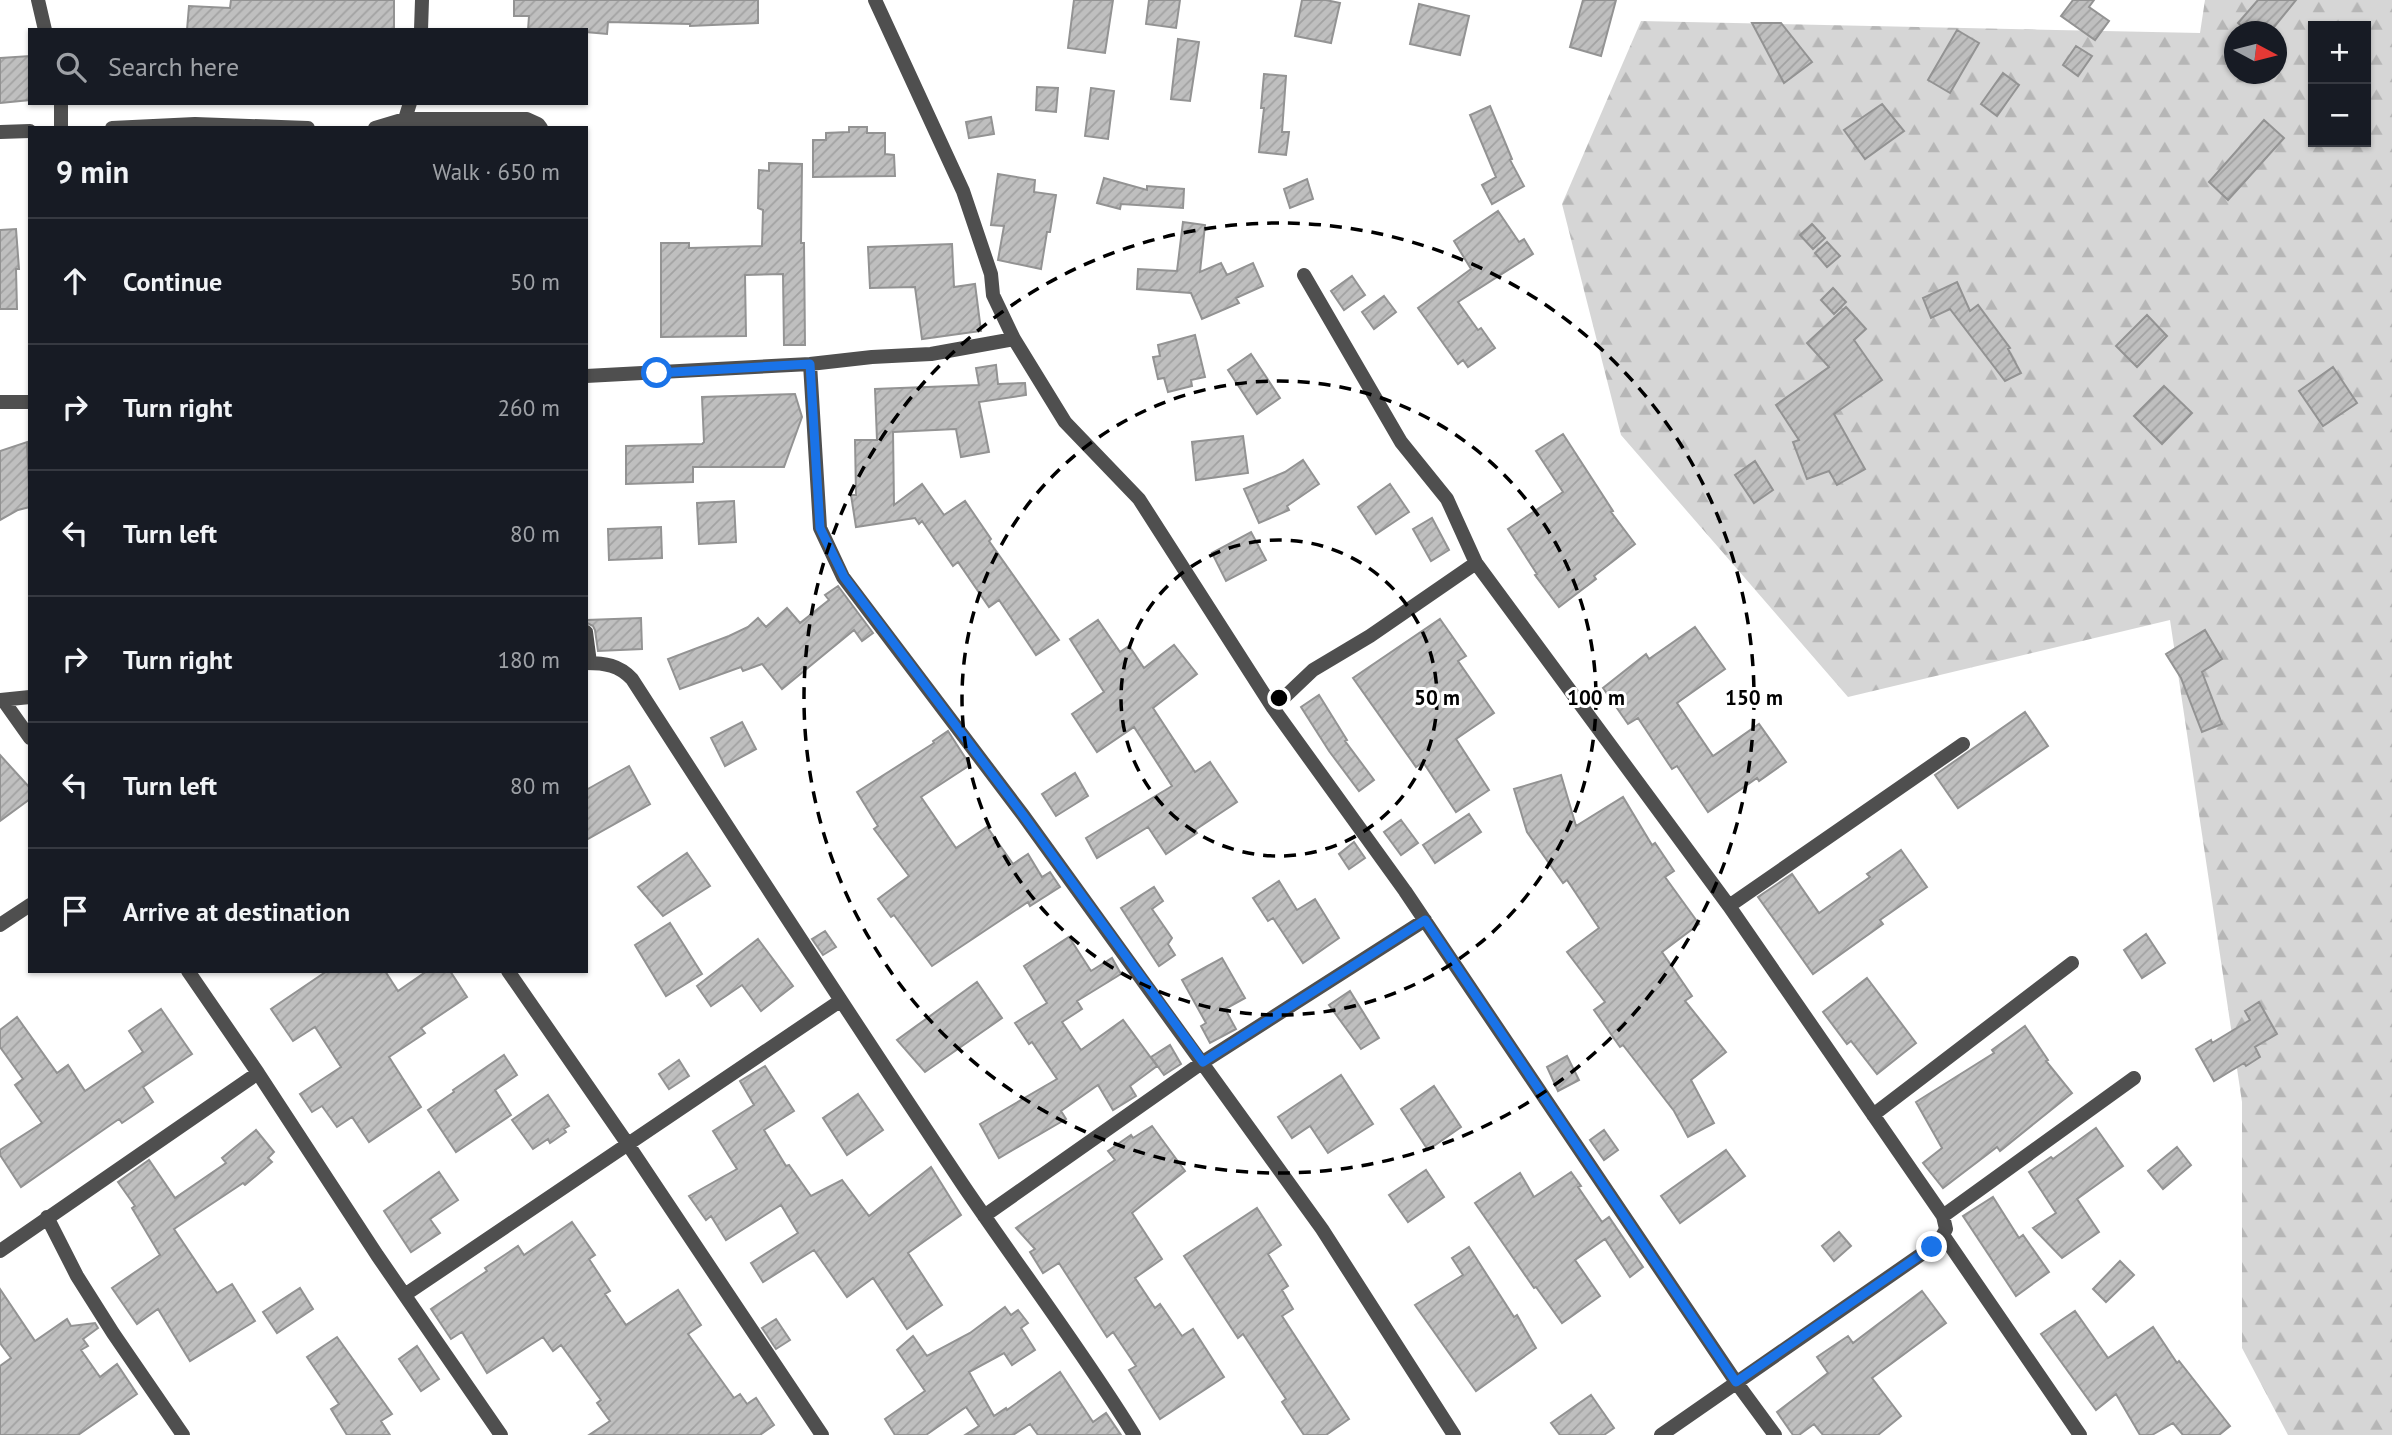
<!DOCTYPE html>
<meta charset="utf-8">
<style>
:root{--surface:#171b24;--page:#242831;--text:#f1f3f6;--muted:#9ea1a6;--line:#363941}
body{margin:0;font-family:"PT Sans",sans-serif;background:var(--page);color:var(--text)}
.controls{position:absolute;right:21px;top:21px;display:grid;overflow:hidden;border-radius:0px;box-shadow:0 2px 5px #0004}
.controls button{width:63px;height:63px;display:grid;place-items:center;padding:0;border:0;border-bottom:2px solid var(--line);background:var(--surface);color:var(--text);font:35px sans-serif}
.compass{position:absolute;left:2224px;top:21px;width:63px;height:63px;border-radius:50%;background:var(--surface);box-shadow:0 2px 5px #0004;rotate:97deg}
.stop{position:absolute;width:21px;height:21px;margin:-16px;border:5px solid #1a73e8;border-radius:50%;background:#fff}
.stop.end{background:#1a73e8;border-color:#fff;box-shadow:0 2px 7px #0008}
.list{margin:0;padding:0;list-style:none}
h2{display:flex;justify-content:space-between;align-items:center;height:91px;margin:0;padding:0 28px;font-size:30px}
h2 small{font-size:23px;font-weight:400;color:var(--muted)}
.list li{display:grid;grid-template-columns:46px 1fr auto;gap:21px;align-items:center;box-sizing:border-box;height:126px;padding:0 28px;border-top:2px solid var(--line)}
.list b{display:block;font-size:26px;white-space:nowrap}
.list em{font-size:23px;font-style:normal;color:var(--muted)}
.icon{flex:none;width:38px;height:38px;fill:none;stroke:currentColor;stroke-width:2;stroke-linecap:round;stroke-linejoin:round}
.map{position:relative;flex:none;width:2392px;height:1435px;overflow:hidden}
.search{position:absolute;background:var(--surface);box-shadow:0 2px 5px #0004;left:28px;top:28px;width:560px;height:77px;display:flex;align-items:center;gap:18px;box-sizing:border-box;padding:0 24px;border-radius:0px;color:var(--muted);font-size:26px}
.panel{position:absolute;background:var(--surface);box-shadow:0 2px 5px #0004;left:28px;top:126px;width:560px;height:847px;border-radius:0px}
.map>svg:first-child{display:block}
</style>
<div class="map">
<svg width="2392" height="1435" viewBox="0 0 2392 1435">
<defs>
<pattern id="forest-firs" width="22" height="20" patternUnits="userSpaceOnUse" patternTransform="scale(1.75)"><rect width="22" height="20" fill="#d6d6d6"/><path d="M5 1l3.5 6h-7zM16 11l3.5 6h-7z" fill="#b6b6b6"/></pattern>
<pattern id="building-hatch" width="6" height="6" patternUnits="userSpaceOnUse" patternTransform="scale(1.75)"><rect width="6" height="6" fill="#bfbfbf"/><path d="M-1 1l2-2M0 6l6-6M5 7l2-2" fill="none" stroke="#a2a2a2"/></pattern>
</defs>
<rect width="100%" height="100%" fill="#fff"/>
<!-- forest -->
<path fill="url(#forest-firs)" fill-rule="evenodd" d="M2205 0H2392V1435H2288L2242 1348V1102L2170 620 1848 697 1621 435 1562 204 1641 21 2200 33ZM2313 26H2366V142H2313ZM2234 32H2276V74H2234Z"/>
<!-- building -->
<path fill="url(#building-hatch)" stroke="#939393" stroke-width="2" d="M231 0H394V30H187L189 6 230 8Z
M514 0H758V23L690 26V24L608 22 607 34 586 32V30H528L529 16H514Z
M1074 0H1113L1105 53 1068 48Z
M1149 0H1180L1176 28 1146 24Z
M1302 0H1326L1340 3 1331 43 1295 36Z
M1583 0H1616L1601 56 1570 47Z
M2073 0H2094L2089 7 2109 21 2095 40 2061 16Z
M2258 0H2296L2270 32H2248L2238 23Z
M1419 4 1469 16 1460 55 1410 44Z
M1752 23H1781L1812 62 1784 83Z
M1957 30 1979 43 1950 93 1928 80Z
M1178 39 1199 42 1190 101 1171 99Z
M2076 46 2092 56 2078 76 2063 65Z
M30 56V100L0 103V58Z
M2003 73 2019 85 1997 116 1981 104Z
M1264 74 1286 76 1282 132H1289L1286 155 1259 152 1264 108H1261Z
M1037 87 1058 88 1056 112 1036 110Z
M1091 88 1114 91 1108 139 1085 136Z
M1882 104 1904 131 1865 159 1844 130Z
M1490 106 1512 159 1510 160 1524 186 1492 204 1482 185 1496 177 1470 115Z
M991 117 994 134 969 138 966 122Z
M2264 120 2284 138 2228 200 2209 182Z
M849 127H867V133H885V154L894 155 895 176 813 177V140H826V133L849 132Z
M769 163 802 164 801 243H804L805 345H784L783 274 745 275 746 336 661 337V243H689V248L762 246 763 210 758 208 759 170 769 171Z
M998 174 1035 180 1034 192 1056 195 1050 232H1047L1041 269 998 260 1004 226 991 225Z
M1104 178 1147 190V186L1184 189 1183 208 1121 204 1120 209 1097 203Z
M1307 179 1313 199 1290 208 1284 189Z
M1498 211 1519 242 1524 239 1533 254 1458 302 1478 330 1481 328 1495 348 1468 367 1463 360 1458 364 1418 308 1471 269 1454 241Z
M1183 222 1205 225 1200 272 1221 263 1227 275 1253 263 1263 286 1236 298 1239 303 1202 319 1191 293 1137 289 1138 269 1177 271Z
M1812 224 1825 238 1813 249 1800 235Z
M16 229 19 269H16L17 309H0V230Z
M1827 242 1840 256 1827 267 1815 253Z
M952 244 954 287 975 284 981 331 922 339 915 287 870 288 868 247Z
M1352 276 1365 295 1344 310 1331 291Z
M1957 282 1970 311 1978 305 2010 348 2008 349 2021 373 2005 381 1950 309 1931 318 1923 298Z
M1833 288 1846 302 1834 314 1821 300Z
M1384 296 1396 312 1374 329 1362 312Z
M1846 307 1866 329 1854 340 1882 380 1834 414 1865 469 1837 485 1829 471 1807 479 1793 442 1799 440 1776 405 1829 367 1807 343Z
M2147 315 2167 336 2137 367 2116 346Z
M1195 335 1205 377 1191 380 1192 386 1168 392 1164 378 1158 379 1153 357 1160 356 1158 345Z
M1251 354 1280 398 1257 414 1228 370Z
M996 365 998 384 1025 383 1026 395 979 402 989 452 961 457 956 429 893 432 894 505 922 484 944 515 965 501 991 539 989 541 1059 640 1036 655 999 600 989 607 958 562 953 566 922 521 919 524 915 518 856 527 851 495H856L855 440H877L875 389 979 385 976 368Z
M2333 367 2357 403 2323 426 2299 391Z
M2164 386 2192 413 2162 444 2134 416Z
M795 394 802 417 784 467H693V482L626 484V446L702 444 704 442 702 397Z
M1563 434 1613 511 1611 512 1635 544 1594 576 1596 579 1559 607 1535 575 1537 574 1508 529 1563 492 1536 451Z
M1243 436 1248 473 1196 480 1192 442Z
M27 442 30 507 18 510 0 520V451Z
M1303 460 1319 484 1287 506 1289 510 1259 523 1244 489 1285 472Z
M1755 461 1773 490 1754 503 1735 475Z
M1390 484 1409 512 1376 534 1358 507Z
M734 501 736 542 699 544 697 503Z
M1432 518 1449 550 1431 561 1413 529Z
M661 527 662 558 609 560 608 529Z
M1251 532 1266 560 1226 581 1212 553Z
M838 586 873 633 862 641 854 630 782 689 762 664 743 671 741 667 680 689 668 659 729 636 748 627 758 618 766 627 787 608 800 623 829 600 825 595Z
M641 618 642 649 598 651 595 630 593 626 587 623V620Z
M1440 619 1466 656 1458 661 1494 713 1456 739 1489 790 1456 812 1423 762 1416 767 1353 678Z
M1098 620 1120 652 1129 646 1144 668 1174 645 1197 674 1153 708 1195 772 1210 762 1237 802 1195 830 1197 833 1166 854 1148 827 1097 858 1086 838 1172 786 1134 727 1097 752 1072 714 1104 692 1070 639Z
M1695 627 1725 669 1677 703 1713 756 1759 724 1786 762 1759 781 1757 778 1708 812 1677 766 1672 769 1638 718 1628 724 1603 688 1646 654 1649 659Z
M2205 630 2222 659 2202 672 2222 724 2202 732 2181 678 2166 654Z
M1319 695 1347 740 1345 741 1374 780 1359 791 1329 751 1301 707Z
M2025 712 2048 746 1958 808 1935 775Z
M742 722 756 749 725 766 711 738Z
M948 731 970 765 921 797 956 848 987 827 1013 864 1028 854 1042 877 1050 872 1060 887 1030 906 1028 902 932 966 894 915 891 917 878 899 909 876 874 829 878 826 857 792 934 743 933 741Z
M0 755 30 788V799L0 821Z
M629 766 650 804 586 840V790Z
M1075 773 1088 796 1056 816 1042 794Z
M1561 775 1576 826 1623 797 1652 845 1655 843 1674 871 1665 877 1699 924 1662 952 1692 996 1685 1001 1726 1052 1691 1080 1714 1123 1688 1137 1674 1111 1623 1045 1620 1047 1594 1010 1605 1002 1567 952 1599 928 1567 880 1563 883 1527 832 1514 789Z
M1469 814 1481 832 1435 863 1423 845Z
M1401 820 1418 843 1401 855 1384 832Z
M1354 842 1365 858 1349 869 1339 854Z
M1901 850 1927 887 1880 920 1883 924 1813 974 1758 897 1792 874 1819 913 1870 877 1867 874Z
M687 853 710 886 663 916 638 887Z
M1279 881 1297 910 1315 899 1339 938 1303 963 1273 918 1268 921 1253 898Z
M1154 887 1163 901 1152 909 1172 938 1168 944 1175 955 1159 966 1121 908Z
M670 923 702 974 666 996 635 945Z
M825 931 836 947 823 955 812 939Z
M2146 934 2165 963 2142 978 2124 950Z
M1069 937 1091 971 1112 958 1121 974 1077 1001 1082 1009 1062 1022 1081 1050 1123 1020 1157 1066 1130 1086 1136 1096 1113 1110 1098 1085 1061 1111 1066 1119 999 1158 980 1124 1057 1079 1032 1042 1029 1044 1015 1023 1047 1003 1024 966Z
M758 939 793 986 761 1011 742 985 711 1006 697 986Z
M1222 958 1245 998 1225 1009 1236 1029 1210 1043 1201 1026 1206 1023 1182 980Z
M327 971H385L398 991 427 971H450L467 997 421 1028 425 1033 389 1057 421 1107 369 1142 352 1117 337 1127 322 1106 312 1112 300 1094 341 1067 315 1027 293 1041 271 1009Z
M1867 978 1916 1043 1877 1074 1851 1041 1847 1044 1823 1012Z
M977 982 1002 1018 925 1072 897 1040Z
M1350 991 1379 1038 1361 1049 1329 1005Z
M2259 1002 2277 1034 2255 1047 2260 1057 2246 1066 2244 1063 2214 1081 2196 1049 2211 1040 2212 1043 2250 1020 2245 1011Z
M161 1009 192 1054 143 1087 153 1102 122 1123 119 1119 21 1187 0 1155V1150L42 1123 15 1085 23 1079 0 1047V1030L17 1017 57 1073 68 1065 85 1091 143 1052 129 1031Z
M2025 1026 2048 1060 2046 1061 2072 1093 2000 1151 1997 1147 1943 1188 1923 1163 1942 1148 1916 1102 1994 1053 1992 1050Z
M1170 1045 1181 1064 1164 1075 1151 1057Z
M504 1055 517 1075 495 1090 511 1115 456 1152 428 1110 454 1092 453 1090Z
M1567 1056 1579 1080 1558 1091 1547 1067Z
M679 1060 689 1076 669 1089 659 1074Z
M765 1066 794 1111 764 1130 786 1166 789 1165 811 1196 842 1180 869 1216 931 1167 961 1215 908 1253 942 1305 907 1329 873 1278 847 1297 814 1250 763 1282 751 1263 798 1233 781 1205 726 1240 711 1216 706 1220 689 1196 737 1169 713 1131 754 1105 740 1081Z
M1341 1075 1373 1124 1328 1153 1310 1126 1292 1138 1278 1117Z
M1434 1086 1461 1127 1428 1150 1401 1109Z
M858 1094 883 1130 847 1155 823 1118Z
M548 1095 569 1126 564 1129 566 1132 550 1143 548 1139 533 1149 512 1120Z
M1152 1126 1185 1171 1132 1213 1162 1259 1135 1278 1155 1308 1160 1304 1182 1336 1193 1329 1224 1377 1160 1419 1129 1370 1136 1366 1113 1332 1107 1337 1059 1263 1043 1273 1030 1252 1035 1249 1016 1228 1115 1160 1108 1151 1131 1135 1133 1138Z
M2096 1128 2123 1166 2077 1199 2099 1232 2062 1258 2033 1228 2056 1213 2029 1172 2051 1157 2053 1159Z
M256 1130 274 1152 268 1158 272 1162 245 1185 243 1183 174 1229 217 1293 232 1284 255 1321 190 1361 158 1309 137 1324 112 1288 160 1255 132 1208 135 1206 118 1182 149 1160 175 1198 226 1163 222 1158Z
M1604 1130 1618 1150 1604 1160 1590 1140Z
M2177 1147 2191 1165 2163 1189 2148 1171Z
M1726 1150 1745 1176 1680 1223 1661 1196Z
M1426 1170 1444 1197 1408 1222 1389 1195Z
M439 1172 458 1200 430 1219 440 1233 411 1252 384 1211Z
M1571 1172 1581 1186 1578 1187 1602 1222 1609 1217 1643 1267 1630 1277 1605 1239 1575 1260 1600 1296 1562 1323 1536 1287 1534 1288 1475 1203 1520 1173 1534 1197Z
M1993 1197 2019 1238 2023 1235 2049 1272 2016 1296 1963 1216Z
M1257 1208 1281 1245 1268 1254 1288 1286 1282 1290 1293 1309 1282 1316 1349 1419 1326 1435H1304L1282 1402 1286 1399 1243 1334 1238 1338 1184 1256Z
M572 1222 595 1255 589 1259 610 1291 605 1294 626 1325 678 1290 701 1325 688 1334 734 1398 740 1394 747 1404 756 1398 774 1425 760 1435H589L610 1421 597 1403 601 1400 561 1345 553 1351 543 1337 487 1373 462 1332 451 1339 431 1309 487 1271 485 1268 518 1246 524 1255Z
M1839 1232 1851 1246 1834 1261 1822 1246Z
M1469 1247 1514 1317 1517 1315 1536 1348 1476 1391 1415 1305 1463 1275 1452 1258Z
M2120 1261 2134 1275 2106 1302 2093 1289Z
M300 1288 313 1309 277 1333 263 1312Z
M0 1289 35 1341 67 1319 71 1326 95 1323 98 1328 83 1339 88 1346 81 1350 100 1377 117 1364 137 1394 78 1435H0V1366L11 1358 0 1343Z
M1922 1291 1946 1323 1872 1378 1901 1416 1878 1435H1823L1814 1424 1799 1435H1793L1777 1412 1828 1373 1817 1357 1848 1336 1853 1343Z
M1005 1307 1011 1315 1018 1310 1028 1323 1021 1328 1035 1350 1012 1365 1004 1353 969 1372 994 1416 1006 1408 1007 1410 1060 1372 1093 1422 1106 1413 1121 1435H1038L1030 1424 1013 1435H965L979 1426 966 1407 926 1435H895L885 1419 925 1391 897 1350 913 1336 927 1356 970 1333Z
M2075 1311 2108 1358 2153 1327 2177 1363 2179 1361 2230 1426 2219 1435H2183L2173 1423 2152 1435H2140L2116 1394 2096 1410 2041 1334Z
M776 1319 790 1340 776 1349 762 1328Z
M337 1337 392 1414 381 1421 390 1435H347L331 1409 339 1404 307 1357Z
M417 1346 439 1379 421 1391 399 1359Z
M1591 1395 1614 1428 1604 1435H1560L1551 1423Z"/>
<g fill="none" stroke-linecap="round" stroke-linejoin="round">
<!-- street -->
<path stroke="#4f4f4f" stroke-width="14" d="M38 0 45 30
M875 0 963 191 991 274 993 295 1014 339 1065 422 1139 499 1273 708 1405 891 1736 1382 1775 1435
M421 30 422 0
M405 119H527L538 124 541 128
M61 128V103
M112 128 195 124 308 128
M375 128 405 119 410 103
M0 132 30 131
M810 364 820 528 843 577 1023 815 1322 1229 1454 1435
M586 376 810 364 872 357 931 354 1014 339
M0 402H30
M1476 563 1729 906 1943 1216 1946 1229 1939 1242 1661 1435
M586 632 590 663
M586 663C605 663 619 665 632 679 741 848 851 1017 963 1185 1020 1269 1081 1349 1134 1435
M0 700 30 697
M3 700 30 738
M1273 708 1313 670 1370 636 1476 563 1447 499 1401 442 1304 275
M1729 906 1963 744
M0 925 30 905
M188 971 258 1073 377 1255 501 1435
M508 971 627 1143 822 1435
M1873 1115 2072 963
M984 1216 1203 1062 1425 920
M1943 1216 2134 1078
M47 1217 77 1276 113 1333 183 1435
M1943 1235 2080 1435
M0 1251 258 1073
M406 1294 840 1001"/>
</g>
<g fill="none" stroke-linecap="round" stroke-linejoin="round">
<!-- route -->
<path stroke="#1a73e8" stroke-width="9" d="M657 373 810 364 820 528 844 577 1023 815 1203 1062 1425 920 1736 1382 1932 1247"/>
</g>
<!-- distance rings -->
<g fill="none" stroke="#000" stroke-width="3.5" stroke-dasharray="12 9">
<circle cx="1279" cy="698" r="158"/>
<circle cx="1279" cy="698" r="317"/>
<circle cx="1279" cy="698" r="475"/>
</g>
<circle cx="1279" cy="698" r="10" fill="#000" stroke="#fff" stroke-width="3.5"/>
<g font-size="21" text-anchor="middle" font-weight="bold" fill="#000" stroke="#fff" stroke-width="6" stroke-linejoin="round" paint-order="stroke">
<text x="1437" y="705">50 m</text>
<text x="1596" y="705">100 m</text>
<text x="1754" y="705">150 m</text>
</g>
</svg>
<div class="controls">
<button>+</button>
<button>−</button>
</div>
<svg class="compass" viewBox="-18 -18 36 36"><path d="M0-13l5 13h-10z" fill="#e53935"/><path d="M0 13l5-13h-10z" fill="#9ea1a6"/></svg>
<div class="stop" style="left:657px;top:373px"></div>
<div class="stop end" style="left:1932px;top:1247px"></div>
<div class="search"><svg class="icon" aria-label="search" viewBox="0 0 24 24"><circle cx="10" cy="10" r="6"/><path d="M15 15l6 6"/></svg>Search here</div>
<section class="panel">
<h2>9 min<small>Walk · 650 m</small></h2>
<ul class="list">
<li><svg class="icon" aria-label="ahead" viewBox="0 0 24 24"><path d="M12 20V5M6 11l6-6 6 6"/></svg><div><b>Continue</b></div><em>50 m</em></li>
<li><svg class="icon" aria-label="right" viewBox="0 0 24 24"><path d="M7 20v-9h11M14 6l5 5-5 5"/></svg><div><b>Turn right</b></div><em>260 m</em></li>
<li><svg class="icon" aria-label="left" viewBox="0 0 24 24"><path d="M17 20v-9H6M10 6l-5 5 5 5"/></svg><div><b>Turn left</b></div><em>80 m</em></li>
<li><svg class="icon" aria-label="right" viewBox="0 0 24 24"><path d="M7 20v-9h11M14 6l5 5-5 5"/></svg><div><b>Turn right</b></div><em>180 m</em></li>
<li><svg class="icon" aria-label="left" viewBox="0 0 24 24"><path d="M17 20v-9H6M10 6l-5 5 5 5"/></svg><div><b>Turn left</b></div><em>80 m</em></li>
<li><svg class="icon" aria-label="arrive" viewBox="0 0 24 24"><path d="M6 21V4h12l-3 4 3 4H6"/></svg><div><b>Arrive at destination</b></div></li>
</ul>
</section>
</div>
